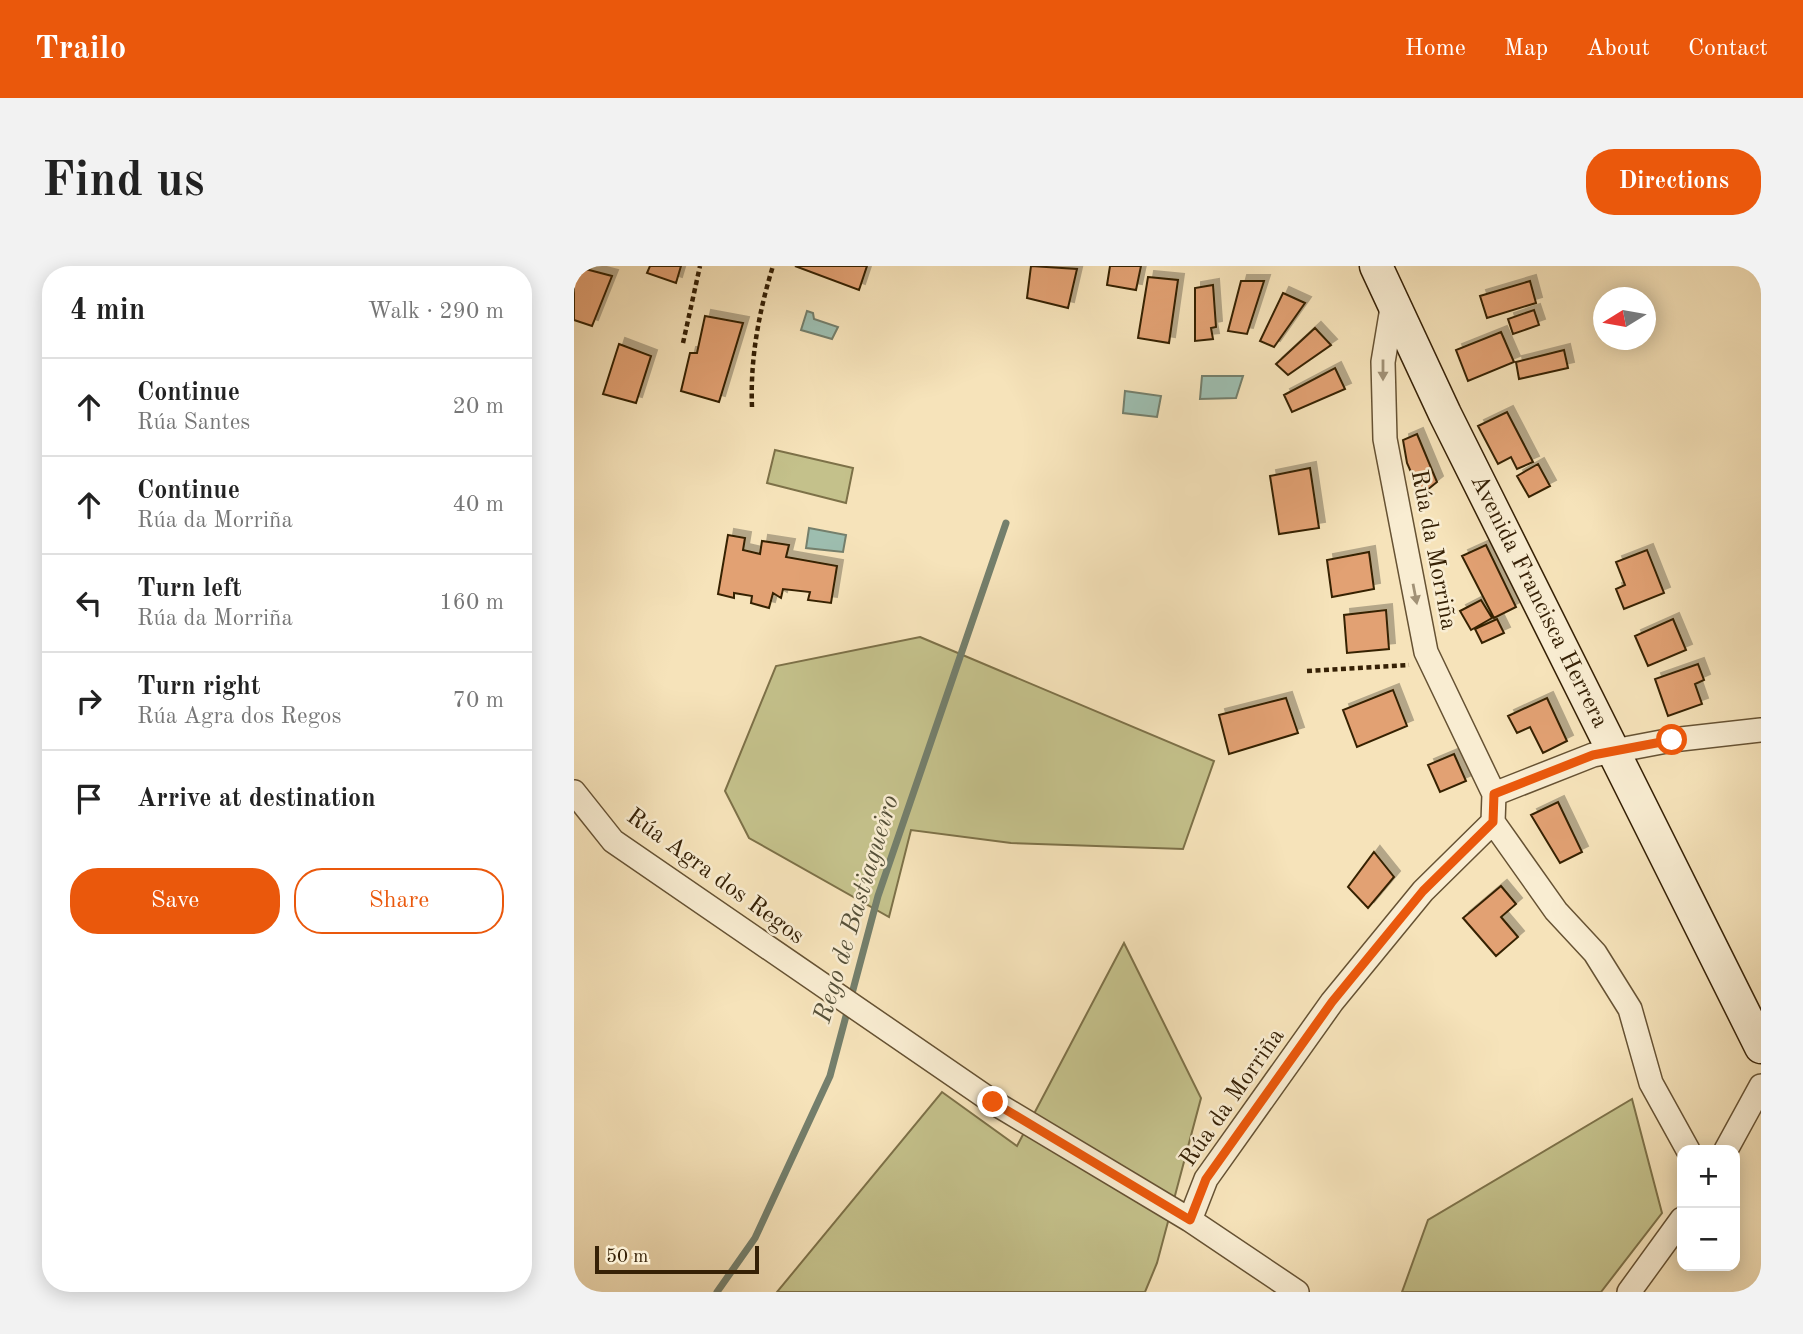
<!DOCTYPE html>
<meta charset="utf-8">
<style>
:root{--surface:#fff;--page:#f2f2f2;--text:#222;--muted:#767676;--line:#e0e0e0;--accent:#ea580c}
body{margin:0;font-family:"Old Standard TT",serif;background:var(--page);color:var(--text)}
.controls{position:absolute;right:21px;bottom:21px;display:grid;overflow:hidden;border-radius:14px;box-shadow:0 4px 18px #0003}
.controls button{width:63px;height:63px;display:grid;place-items:center;padding:0;border:0;border-bottom:2px solid var(--line);background:var(--surface);color:var(--text);font:35px sans-serif}
.compass{position:absolute;left:1019px;top:21px;width:63px;height:63px;border-radius:50%;background:var(--surface);box-shadow:0 4px 18px #0003;rotate:259deg}
.scale{position:absolute;left:21px;bottom:18px;width:164px;box-sizing:border-box;padding-left:7px;border:4px solid #362106;border-top:0;font-size:19px;line-height:24px;white-space:nowrap;color:#362106;-webkit-text-stroke:5px #f9edd2;paint-order:stroke}
.stop{position:absolute;width:21px;height:21px;margin:-16px;border:5px solid #ea580c;border-radius:50%;background:#fff}
.stop.end{background:#ea580c;border-color:#fff;box-shadow:0 2px 7px #0008}
.list{margin:0;padding:0;list-style:none}
h2{display:flex;justify-content:space-between;align-items:center;height:91px;margin:0;padding:0 28px;font-size:30px}
h2 small{font-size:23px;font-weight:400;color:var(--muted)}
.list li{display:grid;grid-template-columns:46px 1fr auto;gap:21px;align-items:center;box-sizing:border-box;height:98px;padding:0 28px;border-top:2px solid var(--line)}
.list b{display:block;font-size:26px;white-space:nowrap}
.list p{margin:0;font-size:23px;white-space:nowrap;color:var(--muted)}
.list em{font-size:23px;font-style:normal;color:var(--muted)}
.actions{display:flex;gap:14px;padding:21px 28px}
.actions a{flex:1;padding:16px 0;border:2px solid var(--accent);border-radius:28px;text-align:center;font-size:24px;color:var(--accent)}
.actions .main{background:var(--accent);color:#fff}
.icon{flex:none;width:38px;height:38px;fill:none;stroke:currentColor;stroke-width:2;stroke-linecap:round;stroke-linejoin:round}
.map{position:relative;flex:none;width:1187px;height:1026px;overflow:hidden;border-radius:28px}
header{display:flex;align-items:center;gap:42px;box-sizing:border-box;height:98px;padding:0 35px;background:var(--accent);color:#fff}
header strong{font-size:33px}
nav{display:flex;gap:38px;margin-inline-start:auto;font-size:24px}
.intro{display:flex;align-items:center;justify-content:space-between;box-sizing:border-box;height:168px;padding:0 42px}
h1{margin:0;font-size:49px}
.button{padding:18px 32px;border-radius:28px;background:var(--accent);color:#fff;font-size:24px;font-weight:700}
main{display:flex;gap:42px;padding:0 42px}
aside{flex:1;background:var(--surface);border-radius:28px;box-shadow:0 4px 18px #0003}
.map>svg:first-child{display:block}
</style>
<header>
<strong>Trailo</strong>
<nav><a>Home</a><a>Map</a><a>About</a><a>Contact</a></nav>
</header>
<div class="intro"><h1>Find us</h1><a class="button">Directions</a></div>
<main>
<aside>
<h2>4 min<small>Walk · 290 m</small></h2>
<ul class="list">
<li><svg class="icon" aria-label="ahead" viewBox="0 0 24 24"><path d="M12 20V5M6 11l6-6 6 6"/></svg><div><b>Continue</b><p>Rúa Santes</p></div><em>20 m</em></li>
<li><svg class="icon" aria-label="ahead" viewBox="0 0 24 24"><path d="M12 20V5M6 11l6-6 6 6"/></svg><div><b>Continue</b><p>Rúa da Morriña</p></div><em>40 m</em></li>
<li><svg class="icon" aria-label="left" viewBox="0 0 24 24"><path d="M17 20v-9H6M10 6l-5 5 5 5"/></svg><div><b>Turn left</b><p>Rúa da Morriña</p></div><em>160 m</em></li>
<li><svg class="icon" aria-label="right" viewBox="0 0 24 24"><path d="M7 20v-9h11M14 6l5 5-5 5"/></svg><div><b>Turn right</b><p>Rúa Agra dos Regos</p></div><em>70 m</em></li>
<li><svg class="icon" aria-label="arrive" viewBox="0 0 24 24"><path d="M6 21V4h12l-3 4 3 4H6"/></svg><div><b>Arrive at destination</b></div></li>
</ul>
<div class="actions"><a class="main">Save</a><a>Share</a></div>
</aside>
<div class="map">
<svg width="1187" height="1026" viewBox="0 0 1187 1026">
<defs>
<filter id="shadow"><feDropShadow dx="6" dy="-6" stdDeviation="0" flood-color="#0004"/></filter>
</defs>
<rect width="100%" height="100%" fill="#f6e3ba"/>
<filter id="stains"><feTurbulence type="fractalNoise" baseFrequency=".00286" numOctaves="4"/><feColorMatrix values="0 0 0 0 .2 0 0 0 0 .09 0 0 0 0 .02 0 0 0 .5 -.17"/></filter>
<radialGradient id="worn" r=".72"><stop offset=".6" stop-color="#630" stop-opacity="0"/><stop offset="1" stop-color="#630" stop-opacity=".3"/></radialGradient>
<!-- green -->
<path fill="#c4c18b" stroke="#7d7148" stroke-width="2" d="M201 184 279 202 272 237 193 217Z
M346 371 640 495 609 583 437 577 337 564 315 651 175 572 151 525 202 400Z
M550 677 627 832 583 997 571 1026H203L368 826 443 880Z
M1058 833 1088 947 1027 1026H828L854 954Z"/>
<!-- water -->
<path fill="#9dbeb0" stroke="#747f6c" stroke-width="2" d="M233 45 239 47 240 53 264 61 258 73 227 64Z
M628 110H669L662 132 626 133Z
M551 125 587 130 583 151 549 147Z
M235 262 272 269 269 286 232 282Z"/>
<g fill="none" stroke-linecap="round" stroke-linejoin="round">
<!-- stream -->
<path stroke="#747f6c" stroke-width="7" d="M143 1026 181 972 256 810 304 630 432 257"/>
</g>
<!-- building -->
<path fill="#e2a173" stroke="#362106" stroke-width="2" filter="url(#shadow)" d="M0 0 38 10 18 60 0 54Z
M76 0H107L102 17 73 7Z
M221 0H293L285 24Z
M457 0 503 3 494 42 453 32Z
M536 0H567L562 24 533 19Z
M574 11 604 14 595 77 564 72Z
M667 15H690L673 68 654 65Z
M956 15 962 37 913 52 906 30Z
M639 19 642 61 637 62 639 73 621 75V22Z
M709 27 731 37 700 81 686 75Z
M960 44 965 59 939 68 934 53Z
M131 50 169 57 145 136 107 125 116 87H123Z
M741 62 757 79 714 109 702 98Z
M927 66 940 96 894 115 882 84Z
M45 78 77 90 62 137 29 128Z
M990 84 994 102 945 113 942 96Z
M761 102 771 123 718 146 710 129Z
M933 146 959 196 943 203 937 191 924 198 904 160Z
M843 168 863 216 847 229 833 197 829 174Z
M964 198 976 220 955 231 943 210Z
M736 202 745 262 705 268 696 210Z
M154 269 171 272 169 284 186 288 188 275 215 279 212 291 263 300 257 337 234 334 236 326 209 323 207 332 199 327 195 342 177 337 178 330 160 327V332L144 328Z
M912 279 942 341 920 352 888 290Z
M1073 284 1090 327 1050 343 1042 323 1051 319 1042 296Z
M795 286 800 323 758 331 753 294Z
M907 334 918 352 897 364 886 345Z
M812 344 815 383 773 387 770 349Z
M923 353 930 367 908 377 901 363Z
M1099 353 1112 384 1074 400 1061 370Z
M1124 398 1130 414 1121 418 1128 438 1094 450 1081 413Z
M819 424 833 460 783 481 769 444Z
M712 432 724 467 655 488 645 449Z
M973 432 993 475 969 487 956 461 943 467 934 450Z
M880 488 892 515 866 526 854 499Z
M984 536 1008 586 986 597 957 549Z
M800 586 820 611 794 642 774 621Z
M927 620 942 638 927 651 944 671 922 690 889 652Z"/>
<g fill="none" stroke-linecap="round" stroke-linejoin="round">
<!-- street casing -->
<g stroke="#665233" stroke-width="26">
<path id="street" d="M819 36 809 96 811 173 852 386 920 528 919 556 982 645 1021 687 1056 743 1077 817 1114 884
M0 526 39 575 419 836 616 954 723 1026
M920 528 1019 489 1098 474 1187 464
M1152 884 1187 820
M616 954 632 913 758 736 849 625 919 556
M1055 1026 1108 953"/>
</g>
<!-- secondary casing -->
<g stroke="#362106" stroke-width="35">
<g id="secondary">
<path id="s1" d="M802 0 871 148 1187 781"/>
</g>
</g>
<!-- path -->
<path stroke="#362106" stroke-width="4.5" stroke-dasharray="5 3.5" stroke-linecap="butt" d="M109 77 126 0
M178 141C176 93 185 45 199 0
M733 405 835 399"/>
<!-- street -->
<use href="#street" stroke="#f9edd2" stroke-width="23"/>
<!-- secondary -->
<use href="#secondary" stroke="#f9edd2" stroke-width="32"/>
</g>
<!-- one-way arrows -->
<defs><path id="oneway-solid" d="M-6-.8H1V-3.2L6.5 0L1 3.2V.8H-6Z" transform="scale(1.75)"/></defs>
<g fill="#a19176">
<use href="#oneway-solid" transform="translate(809 104) rotate(90)"/>
<use href="#oneway-solid" transform="translate(841 328) rotate(79)"/>
</g>
<g fill="none" stroke-linecap="round" stroke-linejoin="round">
<!-- route -->
<path stroke="#ea580c" stroke-width="9" d="M419 836 616 954 632 913 758 736 849 625 919 556 920 528 1019 489 1098 474"/>
</g>
<g text-anchor="middle" dominant-baseline="central" stroke-width="5" stroke-linejoin="round" paint-order="stroke">
<!-- street labels -->
<g font-size="24" fill="#362106" stroke="#f9edd2">
<text transform="translate(859 284) rotate(79)">Rúa da Morriña</text>
<text stroke="none"><textPath href="#s1" startOffset="373">Avenida Francisca Herrera</textPath></text>
<text transform="translate(141 611) rotate(36)">Rúa Agra dos Regos</text>
<text transform="translate(659 832) rotate(-55)">Rúa da Morriña</text>
</g>
<!-- water labels -->
<g font-size="26" font-style="italic" fill="#555039" stroke="#f9edd2">
<text transform="translate(283 643) rotate(-73)">Rego de Bastiagueiro</text>
</g>
</g>
<rect width="100%" height="100%" filter="url(#stains)"/>
<rect width="100%" height="100%" fill="url(#worn)"/>
</svg>
<div class="controls">
<button>+</button>
<button>−</button>
</div>
<svg class="compass" viewBox="-18 -18 36 36"><path d="M0-13l5 13h-10z" fill="#e53935"/><path d="M0 13l5-13h-10z" fill="#767676"/></svg>
<div class="scale">50 m</div>
<div class="stop" style="left:1098px;top:474px"></div>
<div class="stop end" style="left:419px;top:836px"></div>
</div>
</main>
